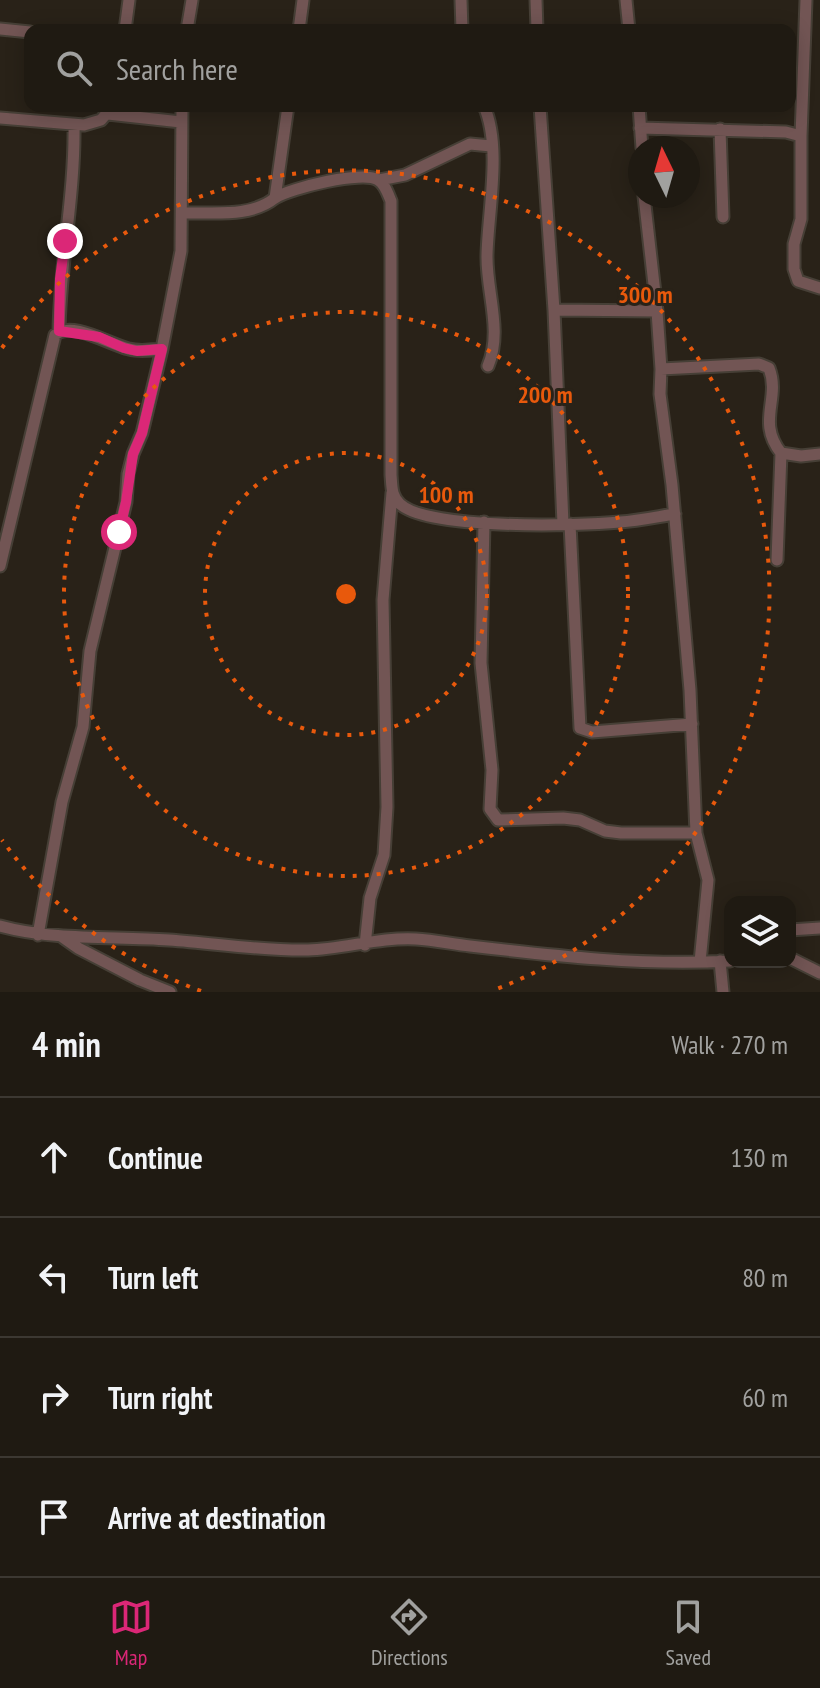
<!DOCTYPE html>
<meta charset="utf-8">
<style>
:root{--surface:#1f1a12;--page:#2c2720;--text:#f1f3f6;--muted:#a1a19f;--line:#3c3832;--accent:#db2777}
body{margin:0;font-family:"PT Sans Narrow",sans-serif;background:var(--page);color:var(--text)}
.controls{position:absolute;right:24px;bottom:24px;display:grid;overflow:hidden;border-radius:16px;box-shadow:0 4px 20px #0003}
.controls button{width:72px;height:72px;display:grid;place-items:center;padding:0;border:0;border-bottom:2px solid var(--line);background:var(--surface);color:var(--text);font:40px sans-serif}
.compass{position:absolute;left:628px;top:136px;width:72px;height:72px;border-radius:50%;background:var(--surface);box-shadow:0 4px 20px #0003;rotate:355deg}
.stop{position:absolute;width:24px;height:24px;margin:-18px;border:6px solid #db2777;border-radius:50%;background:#fff}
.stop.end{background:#db2777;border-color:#fff;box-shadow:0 2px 8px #0008}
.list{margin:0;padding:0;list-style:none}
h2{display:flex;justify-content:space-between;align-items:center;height:104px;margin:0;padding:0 32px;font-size:34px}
h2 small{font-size:26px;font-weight:400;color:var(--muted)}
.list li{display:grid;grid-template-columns:52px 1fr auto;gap:24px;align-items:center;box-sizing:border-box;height:120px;padding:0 32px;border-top:2px solid var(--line)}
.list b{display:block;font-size:30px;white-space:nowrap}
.list em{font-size:26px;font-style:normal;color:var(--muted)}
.icon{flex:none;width:44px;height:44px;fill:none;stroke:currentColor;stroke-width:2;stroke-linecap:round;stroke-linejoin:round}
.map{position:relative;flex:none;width:820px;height:992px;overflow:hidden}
.search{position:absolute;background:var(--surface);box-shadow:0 4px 20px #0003;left:24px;right:24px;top:24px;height:88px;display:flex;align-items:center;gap:20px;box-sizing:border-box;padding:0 28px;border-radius:16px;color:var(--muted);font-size:30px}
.sheet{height:584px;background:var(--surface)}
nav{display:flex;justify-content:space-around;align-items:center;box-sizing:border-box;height:112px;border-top:2px solid var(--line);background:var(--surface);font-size:22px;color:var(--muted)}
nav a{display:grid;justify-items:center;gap:4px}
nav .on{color:var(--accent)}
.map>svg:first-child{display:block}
</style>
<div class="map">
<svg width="820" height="992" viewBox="0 0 820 992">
<rect width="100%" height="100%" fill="#292218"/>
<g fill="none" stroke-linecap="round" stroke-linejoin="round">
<!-- minor casing -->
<g stroke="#463f36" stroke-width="15">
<path id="minor" d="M461 0 462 30
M536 0 537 30
M626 0 629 30
M806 0 801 136V219L794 244V269L798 281 820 288
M0 29 30 32
M125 30 129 0
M187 30 192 0
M299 30 303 0
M484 106C502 147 488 211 487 255 486 291 503 331 488 366
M540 106 554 310 563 524
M639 106 642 148
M108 114 181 122
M0 118 84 125 101 120 113 106
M640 128 786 132 801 136
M720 129 723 217
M379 180 405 175 470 144 491 146
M644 196 657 311 661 369 660 394 672 485 690 690 696 833 708 880 700 962
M275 198C291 188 363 170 378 180 385 184 388 194 391 201V475C392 486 391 496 400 504 428 530 578 526 620 522 638 521 656 517 675 514
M183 213C214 212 250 218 275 198L288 106
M554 310 657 311
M59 331C60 262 75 195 74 126
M661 369 759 364 769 368C781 399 756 421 781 453L801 456 820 454
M484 522 481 663 492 770 490 809 498 820 563 818 580 820 605 831 621 833H696
M570 524 580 728 592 732 692 724
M777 560 781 453
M0 566 55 335C72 320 110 345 129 349 140 352 151 350 162 349
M0 926C55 941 113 936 169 940 215 943 262 951 308 950 344 949 380 937 416 939 434 940 452 944 470 946 555 956 644 966 730 961
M790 930 820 928
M38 935 62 802 83 727 90 651 126 502 128 474 133 454 142 433 162 349 181 251 182 106
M61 936 78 948 140 980 170 992
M365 945 370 898 384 855 387 807 383 600 392 493
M790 958 820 973
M720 961 723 992"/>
</g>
<!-- minor -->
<use href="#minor" stroke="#725554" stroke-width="11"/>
</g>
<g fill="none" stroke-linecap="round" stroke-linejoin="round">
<!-- route -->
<path stroke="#db2777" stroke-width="10" d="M65 241 60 279 59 331 99 337 124 348 137 351 162 349 142 433 133 454 126 502 119 532"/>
</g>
<!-- distance rings -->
<g fill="none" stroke="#e8590c" stroke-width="4" stroke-dasharray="4 8">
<circle cx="346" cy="594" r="141"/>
<circle cx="346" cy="594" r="282"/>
<path d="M201 991A423 423 0 0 1 2 840M2 348A423 423 0 1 1 491 991"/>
</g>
<circle cx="346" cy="594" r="12" fill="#e8590c" stroke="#292218" stroke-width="4"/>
<g font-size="24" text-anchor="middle" font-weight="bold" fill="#e8590c" stroke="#292218" stroke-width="6" stroke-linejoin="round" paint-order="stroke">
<text x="645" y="303">300 m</text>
<text x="545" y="403">200 m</text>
<text x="446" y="503">100 m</text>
</g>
</svg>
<div class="controls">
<button><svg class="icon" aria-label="layers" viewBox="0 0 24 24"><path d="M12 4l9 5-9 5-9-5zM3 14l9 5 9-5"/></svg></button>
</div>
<svg class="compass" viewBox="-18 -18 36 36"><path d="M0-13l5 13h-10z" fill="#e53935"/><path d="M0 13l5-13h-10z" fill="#a1a19f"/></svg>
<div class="stop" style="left:119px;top:532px"></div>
<div class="stop end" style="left:65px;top:241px"></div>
<div class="search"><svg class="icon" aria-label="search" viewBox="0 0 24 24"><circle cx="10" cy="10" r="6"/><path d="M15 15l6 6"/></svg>Search here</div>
</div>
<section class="sheet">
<h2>4 min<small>Walk · 270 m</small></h2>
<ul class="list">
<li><svg class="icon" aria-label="ahead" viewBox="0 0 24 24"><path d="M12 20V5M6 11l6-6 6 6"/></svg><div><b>Continue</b></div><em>130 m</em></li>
<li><svg class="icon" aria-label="left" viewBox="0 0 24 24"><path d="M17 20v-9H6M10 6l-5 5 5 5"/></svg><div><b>Turn left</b></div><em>80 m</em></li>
<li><svg class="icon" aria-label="right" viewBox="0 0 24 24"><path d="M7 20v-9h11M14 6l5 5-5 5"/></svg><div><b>Turn right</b></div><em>60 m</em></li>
<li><svg class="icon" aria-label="arrive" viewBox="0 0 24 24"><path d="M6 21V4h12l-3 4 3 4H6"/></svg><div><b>Arrive at destination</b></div></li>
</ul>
</section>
<nav>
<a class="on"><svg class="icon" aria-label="map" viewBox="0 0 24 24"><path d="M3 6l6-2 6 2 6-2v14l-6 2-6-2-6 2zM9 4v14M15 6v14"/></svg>Map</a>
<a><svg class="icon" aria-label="directions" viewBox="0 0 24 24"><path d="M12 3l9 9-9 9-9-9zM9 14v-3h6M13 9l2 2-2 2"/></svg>Directions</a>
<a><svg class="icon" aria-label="saved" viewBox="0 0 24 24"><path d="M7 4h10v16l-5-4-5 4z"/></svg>Saved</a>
</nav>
